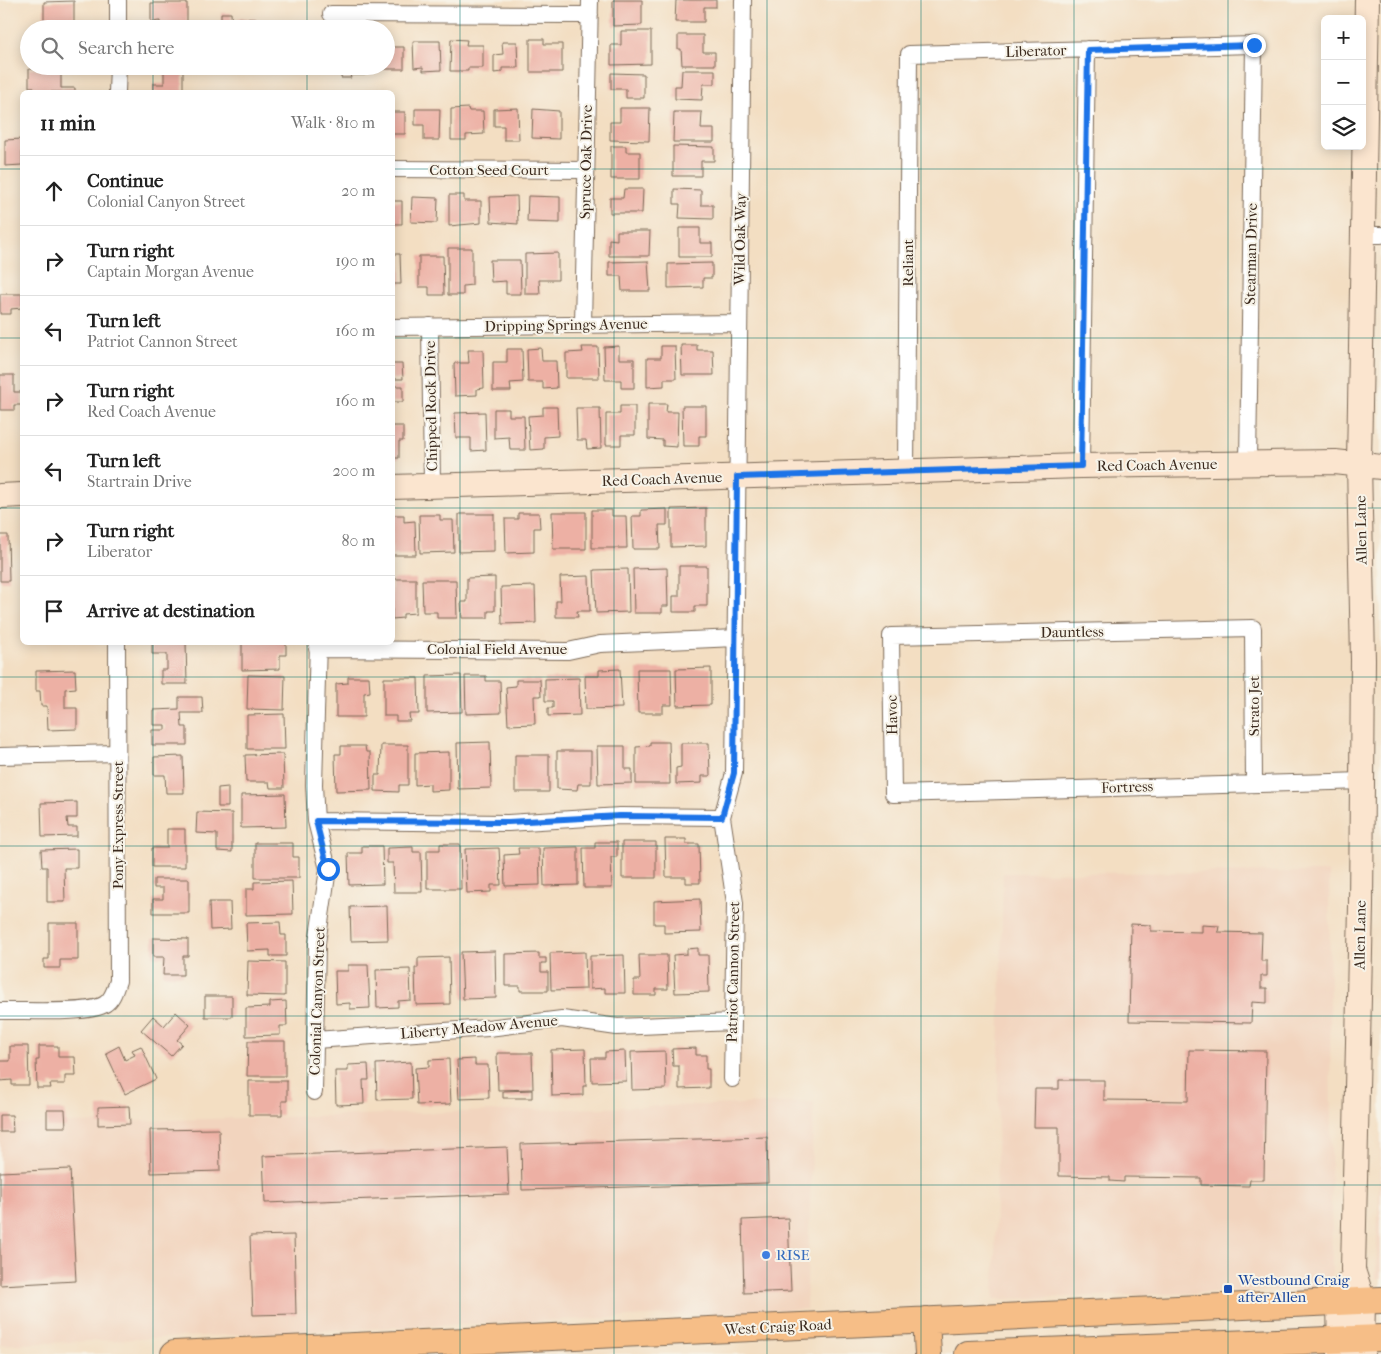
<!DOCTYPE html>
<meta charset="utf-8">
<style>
:root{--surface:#fff;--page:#f2f2f2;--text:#222;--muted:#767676;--line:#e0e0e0}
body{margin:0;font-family:"IM FELL French Canon",serif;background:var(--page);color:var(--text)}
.controls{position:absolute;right:15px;top:15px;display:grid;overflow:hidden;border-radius:8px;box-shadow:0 2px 12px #0003}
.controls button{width:45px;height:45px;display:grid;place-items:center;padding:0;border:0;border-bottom:1px solid var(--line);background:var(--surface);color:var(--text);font:25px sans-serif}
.stop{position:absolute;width:15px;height:15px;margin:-11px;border:4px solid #1a73e8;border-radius:50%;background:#fff}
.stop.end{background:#1a73e8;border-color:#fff;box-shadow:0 1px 5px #0008}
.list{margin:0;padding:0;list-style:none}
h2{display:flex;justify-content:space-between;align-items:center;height:65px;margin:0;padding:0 20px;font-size:21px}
h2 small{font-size:16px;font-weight:400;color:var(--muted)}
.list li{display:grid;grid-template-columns:32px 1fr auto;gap:15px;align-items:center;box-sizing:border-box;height:70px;padding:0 20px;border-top:1px solid var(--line)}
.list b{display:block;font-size:19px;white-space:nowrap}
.list p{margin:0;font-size:16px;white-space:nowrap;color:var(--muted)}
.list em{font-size:16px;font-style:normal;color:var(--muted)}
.icon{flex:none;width:28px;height:28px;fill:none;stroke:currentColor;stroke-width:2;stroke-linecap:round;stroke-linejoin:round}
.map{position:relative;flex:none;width:1381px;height:1354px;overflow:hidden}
.search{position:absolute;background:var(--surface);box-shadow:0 2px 12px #0003;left:20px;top:20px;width:375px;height:55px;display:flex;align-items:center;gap:12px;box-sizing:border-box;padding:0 18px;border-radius:28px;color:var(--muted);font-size:19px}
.panel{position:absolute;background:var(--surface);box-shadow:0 2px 12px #0003;left:20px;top:90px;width:375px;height:555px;border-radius:8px}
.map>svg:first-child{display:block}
</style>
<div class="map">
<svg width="1381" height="1354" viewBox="0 0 1381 1354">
<rect width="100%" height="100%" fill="#f7f3e8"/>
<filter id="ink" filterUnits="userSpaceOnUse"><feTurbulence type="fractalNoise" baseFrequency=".02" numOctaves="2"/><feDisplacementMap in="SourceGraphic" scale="10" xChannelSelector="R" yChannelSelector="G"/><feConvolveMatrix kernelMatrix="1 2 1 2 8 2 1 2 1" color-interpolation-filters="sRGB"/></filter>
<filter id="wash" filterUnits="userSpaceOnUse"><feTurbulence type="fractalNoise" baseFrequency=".0096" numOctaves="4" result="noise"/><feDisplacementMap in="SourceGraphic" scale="20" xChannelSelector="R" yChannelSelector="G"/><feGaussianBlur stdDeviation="1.12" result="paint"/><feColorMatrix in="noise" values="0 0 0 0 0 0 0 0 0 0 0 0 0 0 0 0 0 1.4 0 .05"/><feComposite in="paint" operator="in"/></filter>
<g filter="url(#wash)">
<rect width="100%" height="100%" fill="#f3dec2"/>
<!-- built -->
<path fill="#f2d4be" d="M1329 872 1332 1289 994 1299 1003 873Z
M814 1102 806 1309 0 1345V1125Z
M1381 1127V1278H1376Z"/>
<g id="blocks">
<!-- building -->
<path fill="#edb0a4" d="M613 0H642V25L613 26Z
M676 0H716V7H704V22H675Z
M74 1V29H44V2Z
M151 3H187V29H151V26H160V21L151 22Z
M221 13H231L232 29H221Z
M238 18 256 19V29H237Z
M621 31H651V64L611 65V45H621Z
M678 35H703V52H715V65H682L681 49H678Z
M451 39 467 40 466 45H483V68H468V71H450Z
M530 39H544V44H562V72H530Z
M413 41H440L441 70 423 71V67L414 68Z
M502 42H517L518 68H502V72L494 73V55L503 54Z
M386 47H404V69H372V66H386Z
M164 66H183V92H153V84H164Z
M341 66H365V75H350L351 78H341Z
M29 69H61V88H75V92H34V87H29Z
M682 70H715V84H703L702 100 675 99V86H681Z
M611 73 644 74V98H626V89H611Z
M468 108 469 111H483L484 134 466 135V140H451V109Z
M518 108 519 140H504V126H494V109Z
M620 108H650L649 141 610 140V122H620Z
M415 109H440L439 140H424V125H415Z
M533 109 559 111V139L532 138Z
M392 112H405V134H392Z
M674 112H702L701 129H714V142H673Z
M22 139V165L5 166V140Z
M611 146H626V152H640V179H611Z
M673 146 714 147V161H701V176H673Z
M624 189H643L642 213H610V198H623Z
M674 189 701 190V205H713V219L679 218 680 204H674Z
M449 195H464V201H481V223L449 226Z
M517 196 518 224 491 222 490 197Z
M528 196 560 197V223L527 222Z
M412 197 438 198 437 223 411 222Z
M392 201H402V224H392Z
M679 228H700V243H712V257H679Z
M617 231H650L649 256H609V239L617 240Z
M448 248H472V285L463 286V295H448Z
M558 253V280H539L540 294H525V254Z
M392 254H400L401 284H392Z
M419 256H443L444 295H429V287H419Z
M490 260H520L521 294H506V281L491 282Z
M648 261 650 291H622L621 276H609V262Z
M712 263V278H703V287L668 288V264Z
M0 294H22V308L11 309V314H0Z
M681 345H697V350H713L714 375H682Z
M619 346V359H634V388H621V380H605L604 347Z
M661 346H675L676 379H664V386L647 387V358H661Z
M582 347H598L599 378H566V353L583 352Z
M541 348 542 361H556L557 388 543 389V382H528L527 349Z
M507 349H522L523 382 510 383 511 391H493V362H507Z
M468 350H483L484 388 477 389V395L455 396 454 363H469Z
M392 364H402L403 379H392Z
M0 375H14V392H22V405H14V410H0Z
M392 386H403V402H392Z
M648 404H667L666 412H678L677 447 663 446V440L648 439Z
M620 406H635V435H621V445H606V414H620Z
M682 406H706V436H699V446H683Z
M543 407H557L558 436 544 437V449L530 450 528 416 543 415Z
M576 408H600L601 448 587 449 586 440H577Z
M494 409H509V416H524L525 450H510L509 437 494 438Z
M485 412 486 450 471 451V438H456L455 413Z
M392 426H403V441H399V458H392Z
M706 508V546L671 547V509Z
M667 509V525H659L660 549H633L632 516H641V510Z
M592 510H612V516H626L627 548H592Z
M552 512H586V549H553Z
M518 513H539L540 528H534V552L506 553 505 519H518Z
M459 514H494V551L459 552Z
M392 515H404V522L415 521 416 555H392Z
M419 515H440V520H453L454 552 420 553Z
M0 535H8L9 581H0Z
M679 566H707V606H695V612H673V596H679Z
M667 568 668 606H662V613H634L633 569Z
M628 569 629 612 596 613 594 570Z
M589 576 590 611H577L578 617H556V601H561L560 577Z
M495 577V611H488V618H462L461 602H467V578Z
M392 579H416V613L403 614V618L392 619Z
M422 580H456L457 618H437V612H423Z
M535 586 536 623 502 624 501 587Z
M152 642H186L187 684H161V670H167V654H152Z
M242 642H286V655H280V669L242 670Z
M711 668V705L677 706 676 669Z
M620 669 622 708 586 709 585 676H599V670Z
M637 669H671L672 705H663V713H638Z
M75 670 76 688 65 689V708H77V729L48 730 47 706H41L40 691H36V671Z
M248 675 285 676 284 710 247 709Z
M461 675 462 712 427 713V676Z
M465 676H486V681H500L501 713 466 714Z
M348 677H369L370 692 364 693V717H336V684L348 683Z
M384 678H418L419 714H409L410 721H396V716H384Z
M579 678 580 715 548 716V708H553V701H545V679Z
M516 680H540L541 696H534L535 724 508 725 506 687 516 686Z
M179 697H202L203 713H181L182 727H187V745H152V730H165V725H153V710L179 709Z
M284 714 285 749H247V715Z
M490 742 491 788 458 789 457 743Z
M650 742H669L670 784H636V747L650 746Z
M681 743H709L710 776H702V783L676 784V768L681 767Z
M381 745H408V785H399V792L375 791V775H380Z
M341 746H365L366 752H370L371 790 336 791 335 754H341Z
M597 746H625V769H632V783L598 784Z
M557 751H591V784H578L577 790 557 789Z
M449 752V790L430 791V784L415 785V753Z
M283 754 284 788H270L269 782H246L245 755Z
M515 755H549V792H515Z
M183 756 184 793H166L165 775H154V757Z
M228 787V807H218V788Z
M285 794 286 827 241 828V795Z
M77 802V818H67L68 827H77V836L42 837 41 803Z
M197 812 232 813V852L217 851V834L196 833Z
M167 829H185V867H152V848H167Z
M665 839H686V844H699L700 883H686V877H666Z
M595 842H617V857H611L612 888H584L583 848H595Z
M622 842H656V878H622Z
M255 843H293V857H299V878H255Z
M440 844H460L461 889H427V850H440Z
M362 846H382L383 884 349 885 348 853H362Z
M413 847V852H421L422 892H394L393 863H387V848Z
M578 847V885L544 886 543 848Z
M499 848 501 885H491V892L467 893 465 849Z
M518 848H539L540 885 505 886 504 855 519 854Z
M77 849V868H64L65 902H47V867H42L41 850Z
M154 879H189V913H153V899H163V888H154Z
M292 881 293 914 246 915V889H254V882Z
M700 899 701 932 664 933V924H654V901Z
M209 902H230L231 929 210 930Z
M387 906 388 940 351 941 350 907Z
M280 922 281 935H286V956H270V950L247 951 246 923Z
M49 923H78V960H60V968H44V959H49Z
M1131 924 1151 925V931L1202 932V925L1219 926 1218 932 1262 933 1261 961H1267V976H1261V988H1267V1003L1252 1002 1251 1023 1129 1021Z
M153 938 188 939V956H183V975H163L164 957H153Z
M698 948V955H708L709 992 675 993 673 955 687 954V949Z
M495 951 496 998 463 999 461 952Z
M585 952 586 989 551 990 550 953Z
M539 953V958H546V963H541V972H548V991H520V986H505V954Z
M624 955 625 993H605V988L590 989V956Z
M639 955H667L668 989H656V995H634V980H640Z
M449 957 450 1004 416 1005 415 968H418V958Z
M248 961 285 962V996L247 995Z
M348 965H368L370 1008 350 1009V1003L336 1004 335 971H348Z
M410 969 411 1000 398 1001V1007L377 1008 376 970Z
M205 996H232V1017H205Z
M286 1001 287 1026H280V1035L246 1036V1008L270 1007V1002Z
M176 1012 190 1025 177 1040 182 1044 171 1056 141 1030 153 1016 164 1026Z
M248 1041H285V1076H247Z
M10 1046H28L29 1085H12V1080L0 1081V1061H10Z
M39 1046H58V1057H75L76 1076H65V1084H50L51 1088H37L36 1060H39Z
M119 1046 125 1060 135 1055 132 1050 141 1046 156 1079 125 1094 106 1053Z
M696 1048V1055H706V1069H709V1088L679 1089V1066H673L672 1049Z
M585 1049 586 1086H583V1095L552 1096 551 1050Z
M1189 1050 1266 1051 1264 1180H1250L1249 1186 1201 1185V1178L1124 1177V1182L1110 1181V1177L1059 1176V1127H1034L1035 1089H1059V1080H1104V1100L1188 1101Z
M625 1051 626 1081 592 1082 591 1058H605V1052Z
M665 1051 666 1089 632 1090 631 1052Z
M497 1053H532L533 1089 498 1090Z
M449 1059 451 1104 417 1105 415 1068 429 1067V1060Z
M475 1059V1065H488L489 1098 459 1099 457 1060Z
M411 1062 412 1099 377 1100 376 1064Z
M368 1064 369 1080H363L364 1104 336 1105 335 1071H348V1065Z
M249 1081H287V1101H282V1115H249Z
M532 1090V1098H503V1091Z
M129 1106 130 1124 98 1125V1107Z
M47 1110H65L66 1127H47Z
M0 1115H12L13 1132H0Z
M219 1129 220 1171 151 1173 150 1130Z
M767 1137 768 1183 522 1190 521 1144Z
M507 1147 509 1194 265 1203 263 1156Z
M70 1169 76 1281 0 1285V1172Z
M788 1218 791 1291 744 1293 742 1220Z
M294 1235 296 1314 253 1315 250 1236Z"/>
</g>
</g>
<g filter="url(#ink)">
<use href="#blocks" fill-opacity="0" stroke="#7b6957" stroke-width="1"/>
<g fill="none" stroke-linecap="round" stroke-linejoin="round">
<!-- street casing -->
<g stroke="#7b6957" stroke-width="18">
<path id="street" d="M331 14 590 15
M118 29V0
M117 92 118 66
M392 169 586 170
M1363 235H1381
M583 324 590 0
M430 326 432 486
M392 327 739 323
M1081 466 1087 49
M906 471 909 54 1254 45 1248 463
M317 649 568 651 600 644 736 638
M0 756 117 753
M1254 784 1253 628 891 636 893 794 1332 782 1361 781
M316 821 508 823 620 816 722 817
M0 1011C22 1010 89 1015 105 1004 113 999 115 989 118 981L117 642
M315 1040 488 1028 562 1019 617 1027 733 1022
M732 1079 735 903 722 817 734 773 743 0
M314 1092 317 943 328 869 316 821 314 785 318 642"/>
</g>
<!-- secondary casing -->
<g stroke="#7b6957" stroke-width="26">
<path id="secondary" d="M392 487 1081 466 1335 462 1381 467
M0 496 22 495
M1340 1354 1339 1301 1346 1285
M1362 1354 1363 1301 1353 1270 1361 906 1363 660 1359 463 1367 0"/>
</g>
<!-- primary casing -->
<g stroke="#7b6957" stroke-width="28">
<path id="primary" d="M926 1320 928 1354
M174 1354 1381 1300
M968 1354 1381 1338"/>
</g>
<!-- street -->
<use href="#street" stroke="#fff" stroke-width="16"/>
<!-- secondary -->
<use href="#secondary" stroke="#fbe5cf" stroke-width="24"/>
<!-- primary -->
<use href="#primary" stroke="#f6be87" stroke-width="26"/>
</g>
</g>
<g fill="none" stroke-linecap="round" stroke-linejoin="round" filter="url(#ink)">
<!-- route -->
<path stroke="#1a73e8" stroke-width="6" d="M328 869 316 821 508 822 620 816 722 817 734 773 737 477 1081 466 1088 50 1254 45"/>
</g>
<!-- grid -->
<path fill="none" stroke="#0f766e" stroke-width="1" stroke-opacity="0.55" d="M153 0V29M307 0V29M460 0V1354M614 0V1354M767 0V1354M921 0V1354M1074 0V1354M1228 0V1354M153 66V92M307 66V92M0 169H22M392 169H1381M0 338H22M392 338H1381M0 508H22M392 508H1381M153 642V1354M307 642V1354M0 677H1381M0 846H1381M0 1016H1381M0 1185H1381"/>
<!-- markers -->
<circle fill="#3f7fe0" stroke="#f7f3e8" stroke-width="2" cx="766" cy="1255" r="5"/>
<rect fill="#1a4fb4" stroke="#f7f3e8" stroke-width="2" x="1223" y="1284" width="10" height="10" rx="2.5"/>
<g text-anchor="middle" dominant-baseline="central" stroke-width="4" stroke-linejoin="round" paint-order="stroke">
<!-- street labels -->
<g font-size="15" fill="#3b2a1e" stroke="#f7f3e8">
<text transform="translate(1036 51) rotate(-2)">Liberator</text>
<text transform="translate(586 162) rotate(-89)">Spruce Oak Drive</text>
<text x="489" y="170">Cotton Seed Court</text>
<text transform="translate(740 239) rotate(-89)">Wild Oak Way</text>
<text transform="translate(1251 254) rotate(-89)">Stearman Drive</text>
<text transform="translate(908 263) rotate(-90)">Reliant</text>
<text transform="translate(566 325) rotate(-1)">Dripping Springs Avenue</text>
<text transform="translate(431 406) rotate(-91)">Chipped Rock Drive</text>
<text transform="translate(1157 465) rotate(-1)">Red Coach Avenue</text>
<text transform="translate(662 479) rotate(-2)">Red Coach Avenue</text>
<text transform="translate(1361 530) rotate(-91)">Allen Lane</text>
<text transform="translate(1072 632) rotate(-1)">Dauntless</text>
<text x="497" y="649">Colonial Field Avenue</text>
<text transform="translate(1254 706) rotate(-90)">Strato Jet</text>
<text transform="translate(892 715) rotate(-91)">Havoc</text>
<text transform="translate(1127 787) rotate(-2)">Fortress</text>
<text transform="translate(118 825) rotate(-90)">Pony Express Street</text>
<text transform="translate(1360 935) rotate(-89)">Allen Lane</text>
<text transform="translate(733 972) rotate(-89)">Patriot Cannon Street</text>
<text transform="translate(317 1001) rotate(-88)">Colonial Canyon Street</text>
<text transform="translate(479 1027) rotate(-5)">Liberty Meadow Avenue</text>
<text transform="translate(778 1327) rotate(-3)">West Craig Road</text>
</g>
<!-- shop labels -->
<g font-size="15" fill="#366cbe" stroke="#f7f3e8" text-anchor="start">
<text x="776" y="1255">RISE</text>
</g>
<!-- transit labels -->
<g font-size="15" fill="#164399" stroke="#f7f3e8" text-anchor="start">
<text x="1238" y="1280">Westbound Craig<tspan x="1238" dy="17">after Allen</tspan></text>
</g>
</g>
</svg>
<div class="controls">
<button>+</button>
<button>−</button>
<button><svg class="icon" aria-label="layers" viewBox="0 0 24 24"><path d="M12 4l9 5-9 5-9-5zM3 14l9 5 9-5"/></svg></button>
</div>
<div class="stop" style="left:328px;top:869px"></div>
<div class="stop end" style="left:1254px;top:45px"></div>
<div class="search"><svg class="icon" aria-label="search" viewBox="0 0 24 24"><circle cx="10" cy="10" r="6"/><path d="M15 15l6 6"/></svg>Search here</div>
<section class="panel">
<h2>11 min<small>Walk · 810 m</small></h2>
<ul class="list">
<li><svg class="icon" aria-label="ahead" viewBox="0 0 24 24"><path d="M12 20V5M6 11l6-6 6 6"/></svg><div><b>Continue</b><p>Colonial Canyon Street</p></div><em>20 m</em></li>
<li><svg class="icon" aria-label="right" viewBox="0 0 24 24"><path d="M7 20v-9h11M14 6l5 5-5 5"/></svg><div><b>Turn right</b><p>Captain Morgan Avenue</p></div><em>190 m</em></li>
<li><svg class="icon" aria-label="left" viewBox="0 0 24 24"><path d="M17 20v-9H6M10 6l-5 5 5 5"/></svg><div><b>Turn left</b><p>Patriot Cannon Street</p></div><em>160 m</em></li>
<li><svg class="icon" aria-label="right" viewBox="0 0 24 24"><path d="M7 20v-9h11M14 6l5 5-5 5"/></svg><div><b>Turn right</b><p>Red Coach Avenue</p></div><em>160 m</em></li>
<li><svg class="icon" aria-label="left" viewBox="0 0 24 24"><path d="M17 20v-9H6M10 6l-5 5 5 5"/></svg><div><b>Turn left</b><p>Startrain Drive</p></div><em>200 m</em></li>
<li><svg class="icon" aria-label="right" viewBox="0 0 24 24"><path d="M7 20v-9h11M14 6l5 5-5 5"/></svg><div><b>Turn right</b><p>Liberator</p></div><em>80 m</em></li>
<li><svg class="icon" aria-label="arrive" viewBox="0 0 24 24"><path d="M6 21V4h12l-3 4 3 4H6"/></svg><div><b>Arrive at destination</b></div></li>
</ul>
</section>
</div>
